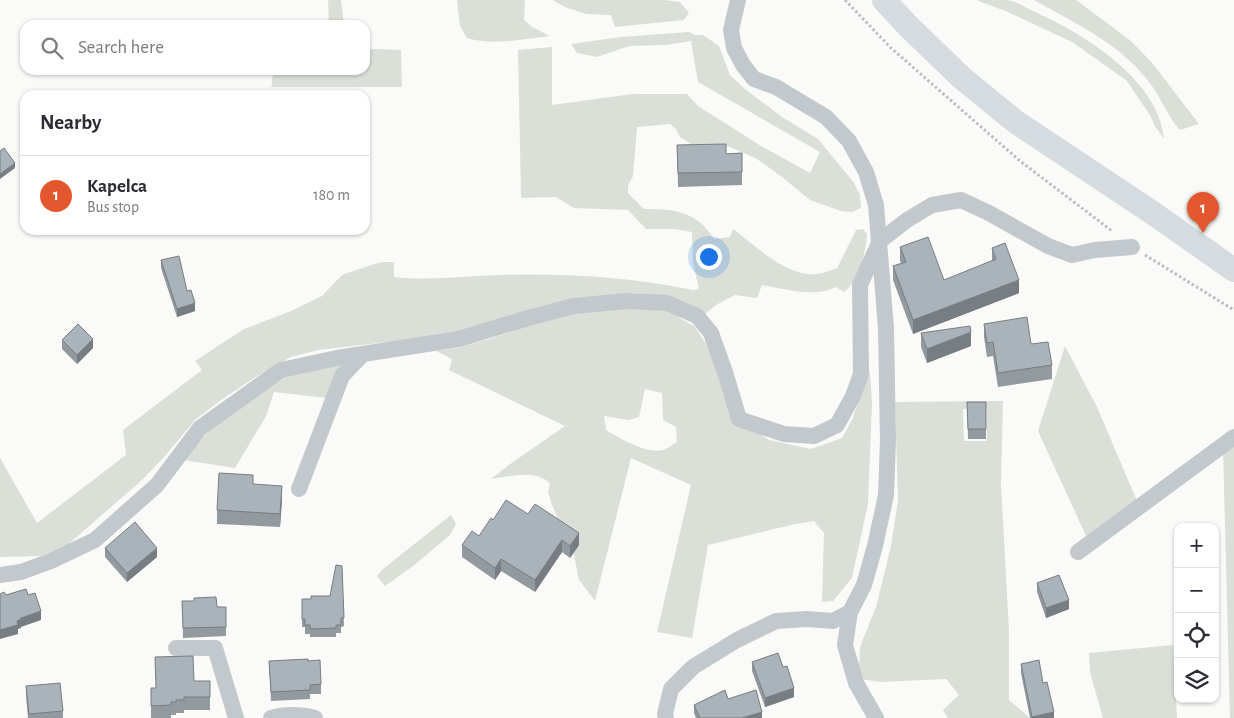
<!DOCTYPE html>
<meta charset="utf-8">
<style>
:root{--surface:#fff;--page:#f2f2f3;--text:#2b2b33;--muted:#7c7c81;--line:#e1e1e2;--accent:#e4572e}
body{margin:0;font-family:"Alegreya Sans",sans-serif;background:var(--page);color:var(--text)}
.controls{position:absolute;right:15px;bottom:15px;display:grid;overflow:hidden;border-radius:10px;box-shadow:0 1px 4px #0004}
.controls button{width:45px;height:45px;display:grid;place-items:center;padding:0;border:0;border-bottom:1px solid var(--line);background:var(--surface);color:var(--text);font:25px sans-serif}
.you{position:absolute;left:708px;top:256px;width:18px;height:18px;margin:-12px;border:4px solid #fff;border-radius:50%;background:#1a73e8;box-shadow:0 0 0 8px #1a73e833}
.badge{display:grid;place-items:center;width:32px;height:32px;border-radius:50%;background:var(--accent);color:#fff;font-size:16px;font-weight:700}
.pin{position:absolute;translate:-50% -41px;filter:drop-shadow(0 1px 2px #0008)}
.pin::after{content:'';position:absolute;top:26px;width:18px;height:15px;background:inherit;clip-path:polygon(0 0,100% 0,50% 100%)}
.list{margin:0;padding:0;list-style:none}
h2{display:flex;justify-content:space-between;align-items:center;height:65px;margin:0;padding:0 20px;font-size:21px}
h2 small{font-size:16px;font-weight:400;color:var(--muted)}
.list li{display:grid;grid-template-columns:32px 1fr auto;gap:15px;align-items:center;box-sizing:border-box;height:80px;padding:0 20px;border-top:1px solid var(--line)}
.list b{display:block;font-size:19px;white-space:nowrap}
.list p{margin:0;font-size:16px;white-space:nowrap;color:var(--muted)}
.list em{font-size:16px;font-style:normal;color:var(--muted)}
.icon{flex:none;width:28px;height:28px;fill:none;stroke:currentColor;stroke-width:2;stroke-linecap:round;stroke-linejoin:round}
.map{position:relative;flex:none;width:1234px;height:718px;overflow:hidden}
.search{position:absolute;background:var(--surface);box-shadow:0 1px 4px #0004;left:20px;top:20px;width:350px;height:55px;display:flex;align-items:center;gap:12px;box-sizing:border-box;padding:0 18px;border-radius:15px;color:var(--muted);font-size:19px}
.panel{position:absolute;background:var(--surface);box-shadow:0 1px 4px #0004;left:20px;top:90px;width:350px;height:145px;border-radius:15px}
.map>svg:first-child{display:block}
</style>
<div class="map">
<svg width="1234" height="718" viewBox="0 0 1234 718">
<rect width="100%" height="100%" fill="#fafaf8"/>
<!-- green -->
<path fill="#dadfd7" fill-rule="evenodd" d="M328 0H341L344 25H329Z
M457 0H525L524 20 532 27 550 36C523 39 493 46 467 38L460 26Z
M552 0H664L680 2 689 13 684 20 615 27 611 15 586 14 565 7Z
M976 0C986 0 997 0 1007 0 1016 1 1026 8 1035 12 1084 34 1159 80 1164 139L1155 126 1150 115 1126 80 1072 42 1008 12Z
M1034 0H1076L1131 41 1153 64 1199 124 1180 130C1167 116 1161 97 1149 82 1120 43 1074 23 1034 0Z
M689 32 695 35H703L719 46 730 75 745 89 782 117 818 139 854 183 860 195 861 208 852 212 841 211 810 200 782 177 757 159 730 147 713 144H691L680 137 676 129 670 124 637 127 633 176 628 186V193L644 209C674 209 697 211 714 239L730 237 733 229C756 246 787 278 818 274 824 273 831 270 837 268L856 230 863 229 867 234C866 253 859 281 844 292L836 287C815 298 785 289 762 285L757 298 735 295 716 305 705 314 672 298 634 293 566 302 449 335 318 350 291 357 254 378 221 400 195 420 165 456 141 481 65 547 41 556 0 557V458L37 523 126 455 123 430 202 370 195 361 244 329 291 311 322 296 342 275 374 264 383 262H394V277C430 281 465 276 500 275 566 273 630 277 693 290L699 289 693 263 692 232 674 229H646L628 210 574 208 556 197 521 198 518 50 552 47V105L633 94H687L698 106 761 146 810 173 820 152 698 82 691 41 665 45 629 46 597 57 577 53 571 44 621 37Z
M374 49 401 50 402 87H269L272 86V78L277 70H365V51Z
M626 307 668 311 695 327 708 347 739 419 769 440 811 449 842 438 853 418 866 373 870 372 872 404 868 504 852 578 833 601 822 602 824 533 814 521 795 524 708 545 692 638 657 632 691 485 631 458 595 601 579 580 571 540 560 525 551 502 548 492 550 484C537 468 509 477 491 479L513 462 565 426 449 370 452 359 436 351 457 348 486 340 569 312ZM645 389 662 393 663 420 676 427 677 442C673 444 668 449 663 450 646 454 621 439 606 430L604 416 629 420 639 417Z
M1065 346 1097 407 1137 501 1087 538 1038 431Z
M338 362 340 368 327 398 274 392 266 416 235 468 183 460 217 422 282 379 296 371Z
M1003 401 1001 483 1009 632V700L1030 718H948L943 710 959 695 946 679 881 682 860 679 859 669 860 647 876 607 891 546 898 500 895 402ZM987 408V441H964L963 409Z
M1234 443V718H1230L1223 449Z
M451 515 456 524 450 535 413 566 385 586 377 576 383 569Z
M1173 645 1177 718H1103L1090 672 1089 653Z"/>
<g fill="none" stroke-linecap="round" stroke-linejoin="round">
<!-- path -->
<path stroke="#bbbfc2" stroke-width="3" stroke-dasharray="2.5 2.5" stroke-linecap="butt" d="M845 0 891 48 1020 161 1112 231
M1145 255 1234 310"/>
<!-- street -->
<path stroke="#c3c8cc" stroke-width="16" d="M299 489 342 376 363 354
M1078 552 1234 437
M0 575 21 572 51 561 95 540 157 485 200 428 281 370 337 358 459 339 528 318 574 306 627 301 667 303 697 316 711 333 726 375 739 419 784 434 814 436 837 425 853 396 861 374 860 285 880 241 907 220 932 205 961 200 989 213 1048 246 1072 255 1095 250 1132 247
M850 612 845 645 856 683 876 718
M176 648H215L236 718
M271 718C284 714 301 714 315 718
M666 718 665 714 671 689 693 667 737 640 776 621 807 619 833 621 850 612 864 585 875 546 886 495 888 440 886 328 876 205 866 172 849 141 826 117 776 87 754 79 743 65 734 48 731 30 738 0"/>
<!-- secondary -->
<path stroke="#d6dbdf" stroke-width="24" d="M884 0 908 26 962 78 1016 122 1150 211 1234 270"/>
</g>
<!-- wall -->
<path fill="#929a9f" d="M677 145 726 154 742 153V185L678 187Z
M900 247 944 280 992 261V248L1019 293 913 334 893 280V266L901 263 900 261Z
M161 260 187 291 195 311 177 317 161 268Z
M984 324 1031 344 1052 365V379L998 387 993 356 987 357 984 337Z
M921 333 971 346 927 363 921 347Z
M62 340 93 348 77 364 62 349Z
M967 402H986V439H968Z
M253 484 282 499 280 527 217 524V510Z
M528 514 579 545 570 558 562 552 535 592 501 571 495 580 462 557V545L479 536 493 520Z
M105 548 157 557 127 582 105 557Z
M342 566 344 626 341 627V633H336V637H310V634H305V627H302V599H311L330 596Z
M1037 583 1069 609 1046 618 1037 592Z
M182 601 217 607 226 627V636L183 638Z
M269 661 321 684V694H310V699L271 701Z
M752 662 783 667 794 697 765 707 752 671Z
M1021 664 1043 683 1054 718H1030L1021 673Z
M194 681H210V710H184V713H176V715H171V718H151V688H156Z
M26 686 63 711V718H28L26 696Z
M728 699 762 718H696L694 713V705Z"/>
<!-- shaded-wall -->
<path fill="#777d82" d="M15 163V168L0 179V174Z
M1019 280V293L913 334V320Z
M195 303V311L177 317V309Z
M971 332V346L927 363V349Z
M93 339V348L77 364V355Z
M282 486V499L280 527V514Z
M579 533V545L570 558V546Z
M562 540V552L535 592V580Z
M157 548V557L127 582V573Z
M501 559V571L495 580V568Z
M1069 600V609L1046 618V608Z
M41 611V620L21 627V628L18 629V634L0 639V630L21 618Z
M794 688V697L765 707V698Z
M762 712V718H742Z
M1054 712V718H1032V717Z"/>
<!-- building -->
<path fill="#aab3b9" stroke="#777d82" d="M726 144V154L742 153V172L678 173 677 145Z
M4 148 15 163 0 174V151Z
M928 237 944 280 996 259 992 248 1005 243 1019 280 913 320 893 266 906 262 900 247Z
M179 256 187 291 191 290 195 303 177 309 161 260Z
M1027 317 1031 344 1048 342 1052 365 998 373 993 342 987 343 984 324Z
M78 324 93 339 77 355 62 340Z
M970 326 971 332 927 349 921 333Z
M967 402H986V429H968Z
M219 473 253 475V484L282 486 280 514 217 510Z
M506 500 528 514 535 504 579 533 570 546 562 540 535 580 501 559 495 568 462 545 472 531 479 536 491 518 493 520Z
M135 522 157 548 127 573 105 548Z
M336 565 342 566 344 618H341V625H336V628L310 629V625H305V619H302V599H311V596H330Z
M1059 575 1069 600 1046 608 1037 583Z
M26 589 28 595 35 593 41 611 21 618V619L17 621 18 625 0 630V594L4 592 6 595Z
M216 597 217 607H226V627L183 628 182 601H194V598Z
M778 653 783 667 787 666 794 688 765 698 752 662Z
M193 656 194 681H210V697H184V700H176V702H171V705L151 706V688H156L155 657Z
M308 659V661L320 660 321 684 310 685V690L271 692 269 661Z
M1039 660 1043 683 1047 682 1054 712 1032 717 1021 664Z
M60 683 63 711 29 714 26 686Z
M725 690 728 699 756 690 762 712 742 718H700L694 705Z"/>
</svg>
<div class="controls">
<button>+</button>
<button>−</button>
<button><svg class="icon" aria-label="locate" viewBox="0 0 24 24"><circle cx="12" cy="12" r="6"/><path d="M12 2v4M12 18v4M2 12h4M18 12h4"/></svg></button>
<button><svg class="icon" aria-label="layers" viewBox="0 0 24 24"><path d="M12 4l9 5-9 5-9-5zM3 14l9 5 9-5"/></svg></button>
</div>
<div class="you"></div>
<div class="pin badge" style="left:1203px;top:233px">1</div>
<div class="search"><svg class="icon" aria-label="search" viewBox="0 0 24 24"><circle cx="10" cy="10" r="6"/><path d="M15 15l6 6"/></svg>Search here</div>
<section class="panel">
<h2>Nearby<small></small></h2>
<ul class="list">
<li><span class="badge">1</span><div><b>Kapelca</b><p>Bus stop</p></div><em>180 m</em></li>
</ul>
</section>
</div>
